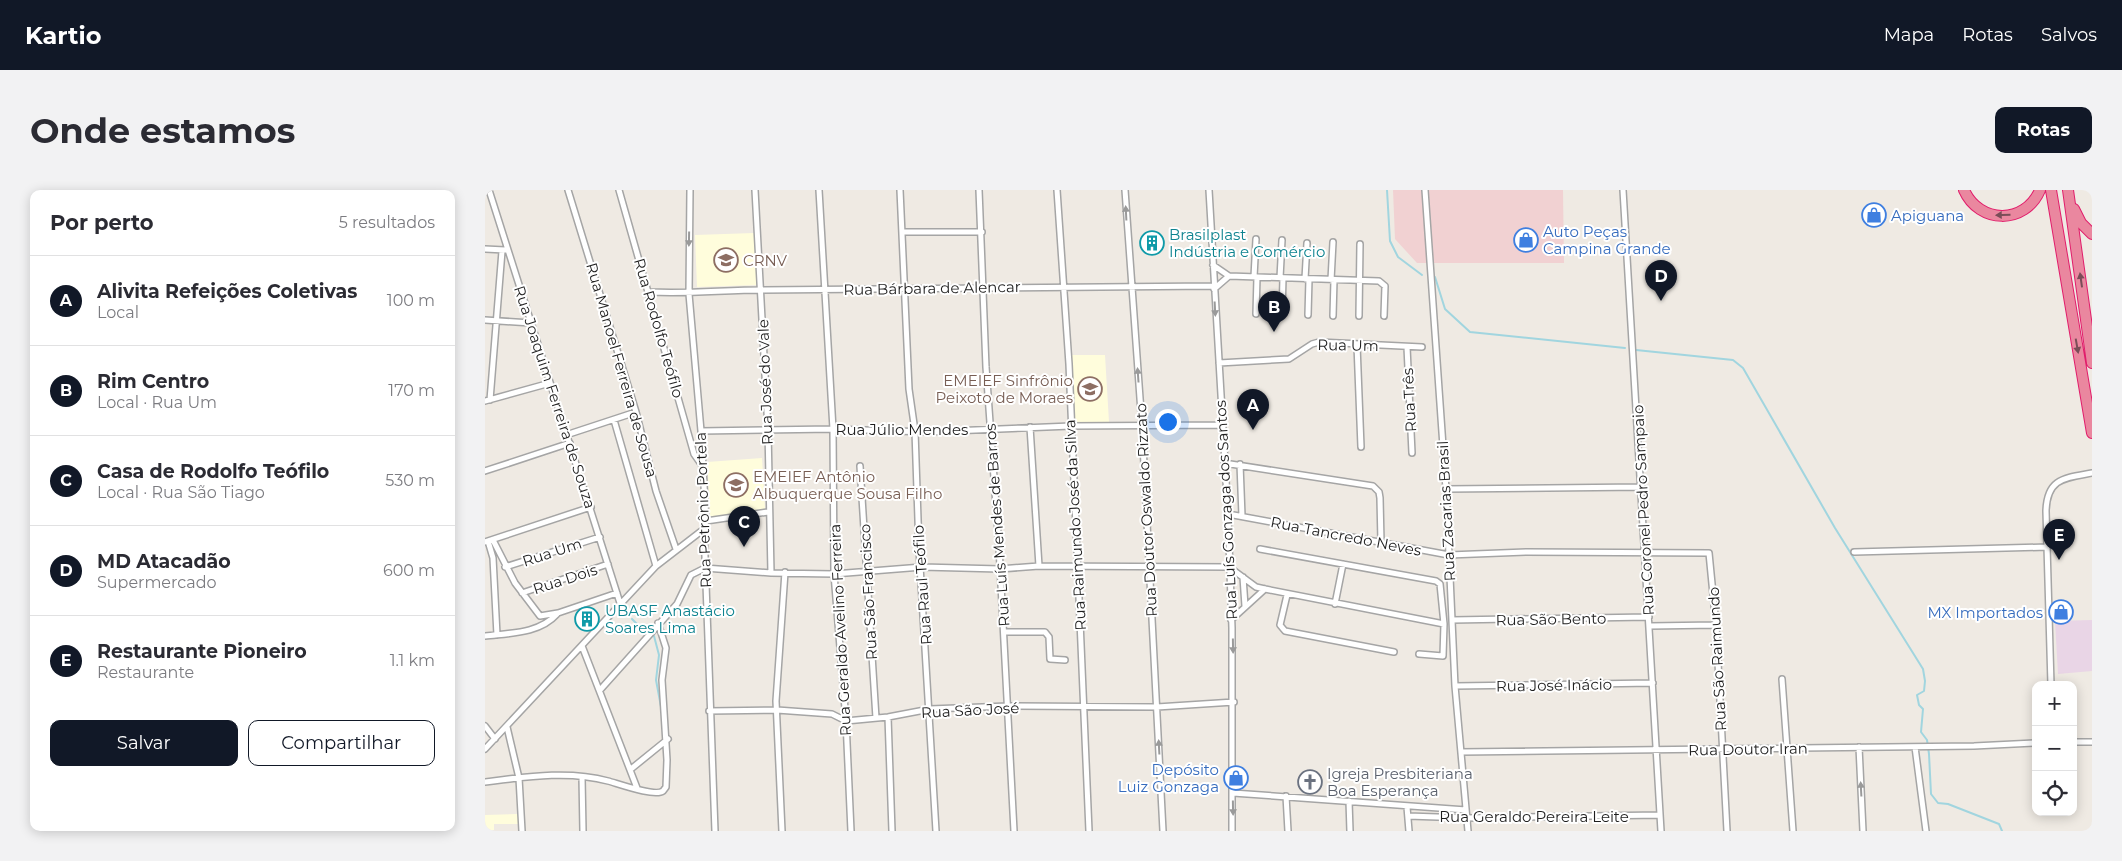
<!DOCTYPE html>
<html lang="pt">
<meta charset="utf-8">
<style>
:root{--surface:#fff;--page:#f2f2f3;--text:#2b2b33;--muted:#7c7c81;--line:#e1e1e2;--accent:#111827}
body{margin:0;font-family:Montserrat,sans-serif;background:var(--page);color:var(--text)}
.controls{position:absolute;right:15px;bottom:15px;display:grid;overflow:hidden;border-radius:10px;box-shadow:0 2px 12px #0003}
.controls button{width:45px;height:45px;display:grid;place-items:center;padding:0;border:0;border-bottom:1px solid var(--line);background:var(--surface);color:var(--text);font:25px sans-serif}
.you{position:absolute;left:682px;top:231px;width:18px;height:18px;margin:-12px;border:4px solid #fff;border-radius:50%;background:#1a73e8;box-shadow:0 0 0 8px #1a73e833}
.badge{display:grid;place-items:center;width:32px;height:32px;border-radius:50%;background:var(--accent);color:#fff;font-size:16px;font-weight:700}
.pin{position:absolute;translate:-50% -41px;filter:drop-shadow(0 1px 2px #0008)}
.pin::after{content:'';position:absolute;top:26px;width:18px;height:15px;background:inherit;clip-path:polygon(0 0,100% 0,50% 100%)}
.list{margin:0;padding:0;list-style:none}
h2{display:flex;justify-content:space-between;align-items:center;height:65px;margin:0;padding:0 20px;font-size:21px}
h2 small{font-size:16px;font-weight:400;color:var(--muted)}
.list li{display:grid;grid-template-columns:32px 1fr auto;gap:15px;align-items:center;box-sizing:border-box;height:90px;padding:0 20px;border-top:1px solid var(--line)}
.list b{display:block;font-size:19px;white-space:nowrap}
.list p{margin:0;font-size:16px;white-space:nowrap;color:var(--muted)}
.list em{font-size:16px;font-style:normal;color:var(--muted)}
.actions{display:flex;gap:10px;padding:15px 20px}
.actions a{flex:1;padding:11px 0;border:1px solid var(--accent);border-radius:10px;text-align:center;font-size:18px;color:var(--accent)}
.actions .main{background:var(--accent);color:#fff}
.icon{flex:none;width:28px;height:28px;fill:none;stroke:currentColor;stroke-width:2;stroke-linecap:round;stroke-linejoin:round}
.map{position:relative;flex:none;width:1607px;height:641px;overflow:hidden;border-radius:10px}
header{display:flex;align-items:center;gap:30px;box-sizing:border-box;height:70px;padding:0 25px;background:var(--accent);color:#fff}
header strong{font-size:24px}
nav{display:flex;gap:28px;margin-inline-start:auto;font-size:18px}
.intro{display:flex;align-items:center;justify-content:space-between;box-sizing:border-box;height:120px;padding:0 30px}
h1{margin:0;font-size:35px}
.button{padding:12px 22px;border-radius:10px;background:var(--accent);color:#fff;font-size:18px;font-weight:700}
main{display:flex;gap:30px;padding:0 30px}
aside{flex:1;background:var(--surface);border-radius:10px;box-shadow:0 2px 12px #0003}
.map>svg:first-child{display:block}
</style>
<header>
<strong>Kartio</strong>
<nav><a>Mapa</a><a>Rotas</a><a>Salvos</a></nav>
</header>
<div class="intro"><h1>Onde estamos</h1><a class="button">Rotas</a></div>
<main>
<aside>
<h2>Por perto<small>5 resultados</small></h2>
<ul class="list">
<li><span class="badge">A</span><div><b>Alivita Refeições Coletivas</b><p>Local</p></div><em>100 m</em></li>
<li><span class="badge">B</span><div><b>Rim Centro</b><p>Local · Rua Um</p></div><em>170 m</em></li>
<li><span class="badge">C</span><div><b>Casa de Rodolfo Teófilo</b><p>Local · Rua São Tiago</p></div><em>530 m</em></li>
<li><span class="badge">D</span><div><b>MD Atacadão</b><p>Supermercado</p></div><em>600 m</em></li>
<li><span class="badge">E</span><div><b>Restaurante Pioneiro</b><p>Restaurante</p></div><em>1.1 km</em></li>
</ul>
<div class="actions"><a class="main">Salvar</a><a>Compartilhar</a></div>
</aside>
<div class="map">
<svg width="1607" height="641" viewBox="0 0 1607 641">
<rect width="100%" height="100%" fill="#efeae3"/>
<!-- commercial -->
<path fill="#f1d1d2" d="M908 0H1078L1079 73H932L910 49Z"/>
<!-- industrial -->
<path fill="#e9d5e6" d="M1607 430V481L1573 484 1570 431Z"/>
<!-- education -->
<path fill="#fffddc" d="M269 43 273 95 212 97 210 45Z
M587 165H620L624 232 590 233Z
M277 268 280 319 225 327 222 272Z
M33 624V634H9V640L0 641V625Z"/>
<g fill="none" stroke-linecap="round" stroke-linejoin="round">
<!-- stream -->
<path stroke="#a1d5df" stroke-width="2" d="M902 0 905 51 913 67 937 85
M950 87 960 119 985 142 1140 158
M1151 160 1248 170 1258 178 1350 338 1438 479 1440 491 1439 501 1432 505 1434 515 1438 519 1436 542 1442 550 1444 564 1446 604 1453 613 1463 614 1514 634 1517 641
M147 429 160 442
M169 446 174 465 171 490 177 522"/>
<!-- street casing -->
<g stroke="#a5a5a5" stroke-width="8">
<path id="street" d="M4 0 135 413
M83 0 151 222 171 301 191 359
M134 0 209 264 216 274
M205 0 204 104 216 241 221 331 219 339 230 641
M270 0 283 240 286 383
M334 0 348 239 349 384 361 531 366 641
M415 0 424 199 430 241 434 359 451 641
M494 0 501 177 514 357 529 641
M572 0 584 174 604 641
M640 0 657 236 678 641
M724 0 743 324 747 438V641
M940 0 961 299 970 496 983 641
M1138 0 1176 641
M418 42H497
M0 59 20 60
M728 75 744 86 894 91 900 96 899 126
M769 87 771 49
M795 88 797 50
M820 89 822 53
M846 90 848 52
M729 99 744 86
M165 102C203 104 240 100 278 100 428 100 578 96 729 96
M771 124 772 87
M797 124 798 88
M823 125 824 89
M848 126 849 90
M874 126 875 54
M0 130 46 133
M872 155 876 257
M922 157 927 263
M734 173 804 169 827 154 834 152 937 157
M5 210 17 61
M0 211 65 193
M129 230 171 376
M545 237 554 376
M216 241 348 239 442 242 586 236 737 235
M81 245 151 222
M739 273 888 296 894 302 895 308 896 352
M755 274 757 326
M375 276 391 528
M0 281 85 253
M961 299 1157 297
M743 324 964 365 1042 362 1224 363 1231 435 1242 641
M221 331 283 322
M8 350 30 393 55 426 73 423 132 403
M3 351 8 368 12 445
M0 352 106 317
M775 359 951 391 955 394 959 434
M1369 362 1562 357
M20 377 115 347
M758 387 760 416
M37 403 123 374
M802 405 795 435 800 441 909 462
M850 414 858 374
M746 430 780 399
M967 430 1164 427
M1165 436 1231 435
M519 442H560L564 447 565 469 580 470
M0 446C24 443 54 444 72 424
M97 456 152 598
M1297 489 1308 641
M1566 495 1561 321C1562 288 1580 288 1607 283
M970 496 1168 493
M115 500 192 414 206 385 220 378 286 383 349 384 437 377 515 379 554 376 744 377 771 397 780 399 959 434 958 466 934 464
M224 521 292 520 347 524 361 531 403 527 445 519 523 516 672 517 749 512
M403 527 407 641
M0 536 10 549
M22 537 34 588 37 641
M1588 552H1607
M1374 557 1378 641
M1430 557 1441 641
M0 559 171 376 219 339
M976 562 1489 556 1551 553
M146 579 183 549
M97 587 98 641
M0 592C40 587 83 580 123 591 134 594 170 607 178 601L181 597 182 570 177 490 181 458 173 433
M748 603 981 620
M801 606 803 641
M864 611 865 641
M922 617 924 641
M923 626 982 628 1175 625
M297 641 291 511 300 382"/>
</g>
<!-- highway casing -->
<g stroke="#e11d6b" stroke-width="12">
<path id="highway" d="M1479 0C1494 34 1540 35 1555 0
M1566 0 1607 243
M1583 0 1607 173
M1589 19 1596 33 1607 44"/>
</g>
<!-- street -->
<use href="#street" stroke="#fff" stroke-width="5"/>
<!-- highway -->
<use href="#highway" stroke="#ea879f" stroke-width="10"/>
</g>
<!-- one-way arrows -->
<defs><path id="oneway-solid" d="M-6-.8H1V-3.2L6.5 0L1 3.2V.8H-6Z" transform="scale(1.25)"/></defs>
<g fill="#9a9a9a">
<use href="#oneway-solid" transform="translate(641 23) rotate(-93)"/>
<use href="#oneway-solid" transform="translate(204 49) rotate(91)"/>
<use href="#oneway-solid" transform="translate(730 119) rotate(87)"/>
<use href="#oneway-solid" transform="translate(653 185) rotate(-94)"/>
<use href="#oneway-solid" transform="translate(748 456) rotate(89)"/>
<use href="#oneway-solid" transform="translate(674 557) rotate(-93)"/>
<use href="#oneway-solid" transform="translate(1376 599) rotate(-93)"/>
<use href="#oneway-solid" transform="translate(748 618) rotate(89)"/>
</g>
<g fill="#7a4d58">
<use href="#oneway-solid" transform="translate(1518 25) rotate(179)"/>
<use href="#oneway-solid" transform="translate(1596 90) rotate(-98)"/>
<use href="#oneway-solid" transform="translate(1592 156) rotate(80)"/>
</g>
<!-- icons -->
<defs>
<g id="shop-ring" transform="scale(1.25)"><circle r="9.5" fill="#fff" stroke="#3f7fe0" stroke-width="1.5"/><path d="M-5-2.5h2.3a2.7 3.5 0 0 1 5.4 0H5L5.5 6h-11ZM-1.5-2.5h3a1.5 2.3 0 0 0-3 0Z" fill="#3f7fe0"/></g>
<g id="building-ring" transform="scale(1.25)"><circle r="9.5" fill="#fff" stroke="#0f9aa8" stroke-width="1.5"/><path d="M-4-6H4V6H1V3H-1V6H-4ZM-2.5-4.3h1.7v1.8h-1.7ZM.8-4.3h1.7v1.8H.8ZM-2.5-1h1.7V.8h-1.7ZM.8-1h1.7V.8H.8Z" fill="#0f9aa8"/></g>
<g id="school-ring" transform="scale(1.25)"><circle r="9.5" fill="#fff" stroke="#8d6e63" stroke-width="1.5"/><path d="M0-5L7-2L0 1L-7-2ZM-4 1L0 2.5L4 1V4Q0 6-4 4Z" fill="#8d6e63"/></g>
<g id="church-ring" transform="scale(1.25)"><circle r="9.5" fill="#fff" stroke="#6b7280" stroke-width="1.5"/><path d="M-1.2-6h2.4v3.5h3.3v2.4h-3.3V6h-2.4V-.1h-3.3v-2.4h3.3Z" fill="#6b7280"/></g>
</defs>
<g fill-rule="evenodd">
<use href="#shop-ring" x="1389" y="25"/>
<use href="#shop-ring" x="1041" y="50"/>
<use href="#building-ring" x="667" y="53"/>
<use href="#school-ring" x="241" y="70"/>
<use href="#school-ring" x="605" y="199"/>
<use href="#school-ring" x="251" y="295"/>
<use href="#shop-ring" x="1576" y="422"/>
<use href="#building-ring" x="102" y="429"/>
<use href="#shop-ring" x="751" y="588"/>
<use href="#church-ring" x="825" y="592"/>
</g>
<g text-anchor="middle" dominant-baseline="central" stroke-width="4" stroke-linejoin="round" paint-order="stroke">
<!-- shop labels -->
<g font-size="15" fill="#366cbe" stroke="#fff" text-anchor="start">
<text x="1406" y="25">Apiguana</text>
<text x="1058" y="41">Auto Peças<tspan x="1058" dy="17">Campina Grande</tspan></text>
<text x="1558" y="422" text-anchor="end">MX Importados</text>
<text x="734" y="579" text-anchor="end">Depósito<tspan x="734" dy="17">Luiz Gonzaga</tspan></text>
</g>
<!-- culture labels -->
<g font-size="15" fill="#0d838f" stroke="#fff" text-anchor="start">
<text x="684" y="44">Brasilplast<tspan x="684" dy="17">Indústria e Comércio</tspan></text>
<text x="120" y="420">UBASF Anastácio<tspan x="120" dy="17">Soares Lima</tspan></text>
</g>
<!-- education labels -->
<g font-size="15" fill="#785e54" stroke="#fff" text-anchor="start">
<text x="258" y="70">CRNV</text>
<text x="588" y="190" text-anchor="end">EMEIEF Sinfrônio<tspan x="588" dy="17">Peixoto de Moraes</tspan></text>
<text x="268" y="286">EMEIEF Antônio<tspan x="268" dy="17">Albuquerque Sousa Filho</tspan></text>
</g>
<!-- street labels -->
<g font-size="15" fill="#1e1e1e" stroke="#fff">
<text transform="translate(447 98) rotate(-1)">Rua Bárbara de Alencar</text>
<text transform="translate(174 138) rotate(74)">Rua Rodolfo Teófilo</text>
<text transform="translate(863 155) rotate(1)">Rua Um</text>
<text transform="translate(137 180) rotate(74)">Rua Manoel Ferreira de Sousa</text>
<text transform="translate(280 192) rotate(-92)">Rua José do Vale</text>
<text transform="translate(70 207) rotate(72)">Rua Joaquim Ferreira de Souza</text>
<text transform="translate(924 210) rotate(-93)">Rua Três</text>
<text x="417" y="239">Rua Júlio Mendes</text>
<text transform="translate(218 320) rotate(-92)">Rua Petrônio Portela</text>
<text transform="translate(661 320) rotate(-93)">Rua Doutor Oswaldo Rizzato</text>
<text transform="translate(741 320) rotate(-93)">Rua Luís Gonzaga dos Santos</text>
<text transform="translate(1158 320) rotate(-93)">Rua Coronel Pedro Sampaio</text>
<text transform="translate(961 321) rotate(-93)">Rua Zacarias Brasil</text>
<text transform="translate(512 335) rotate(-94)">Rua Luís Mendes de Barros</text>
<text transform="translate(590 335) rotate(-93)">Rua Raimundo José da Silva</text>
<text transform="translate(861 346) rotate(11)">Rua Tancredo Neves</text>
<text transform="translate(67 362) rotate(-18)">Rua Um</text>
<text transform="translate(80 389) rotate(-18)">Rua Dois</text>
<text transform="translate(437 395) rotate(-94)">Rua Raul Teófilo</text>
<text transform="translate(383 402) rotate(-93)">Rua São Francisco</text>
<text transform="translate(1066 429) rotate(-1)">Rua São Bento</text>
<text transform="translate(355 440) rotate(-93)">Rua Geraldo Avelino Ferreira</text>
<text transform="translate(1232 469) rotate(-93)">Rua São Raimundo</text>
<text transform="translate(1069 495) rotate(-1)">Rua José Inácio</text>
<text transform="translate(485 520) rotate(-3)">Rua São José</text>
<text transform="translate(1263 559) rotate(-1)">Rua Doutor Iran</text>
<text x="1049" y="626">Rua Geraldo Pereira Leite</text>
</g>
<!-- worship labels -->
<g font-size="15" fill="#5b616d" stroke="#fff" text-anchor="start">
<text x="842" y="583">Igreja Presbiteriana<tspan x="842" dy="17">Boa Esperança</tspan></text>
</g>
</g>
</svg>
<div class="controls">
<button>+</button>
<button>−</button>
<button><svg class="icon" aria-label="locate" viewBox="0 0 24 24"><circle cx="12" cy="12" r="6"/><path d="M12 2v4M12 18v4M2 12h4M18 12h4"/></svg></button>
</div>
<div class="you"></div>
<div class="pin badge" style="left:768px;top:240px">A</div>
<div class="pin badge" style="left:789px;top:142px">B</div>
<div class="pin badge" style="left:259px;top:357px">C</div>
<div class="pin badge" style="left:1176px;top:111px">D</div>
<div class="pin badge" style="left:1574px;top:370px">E</div>
</div>
</main>
